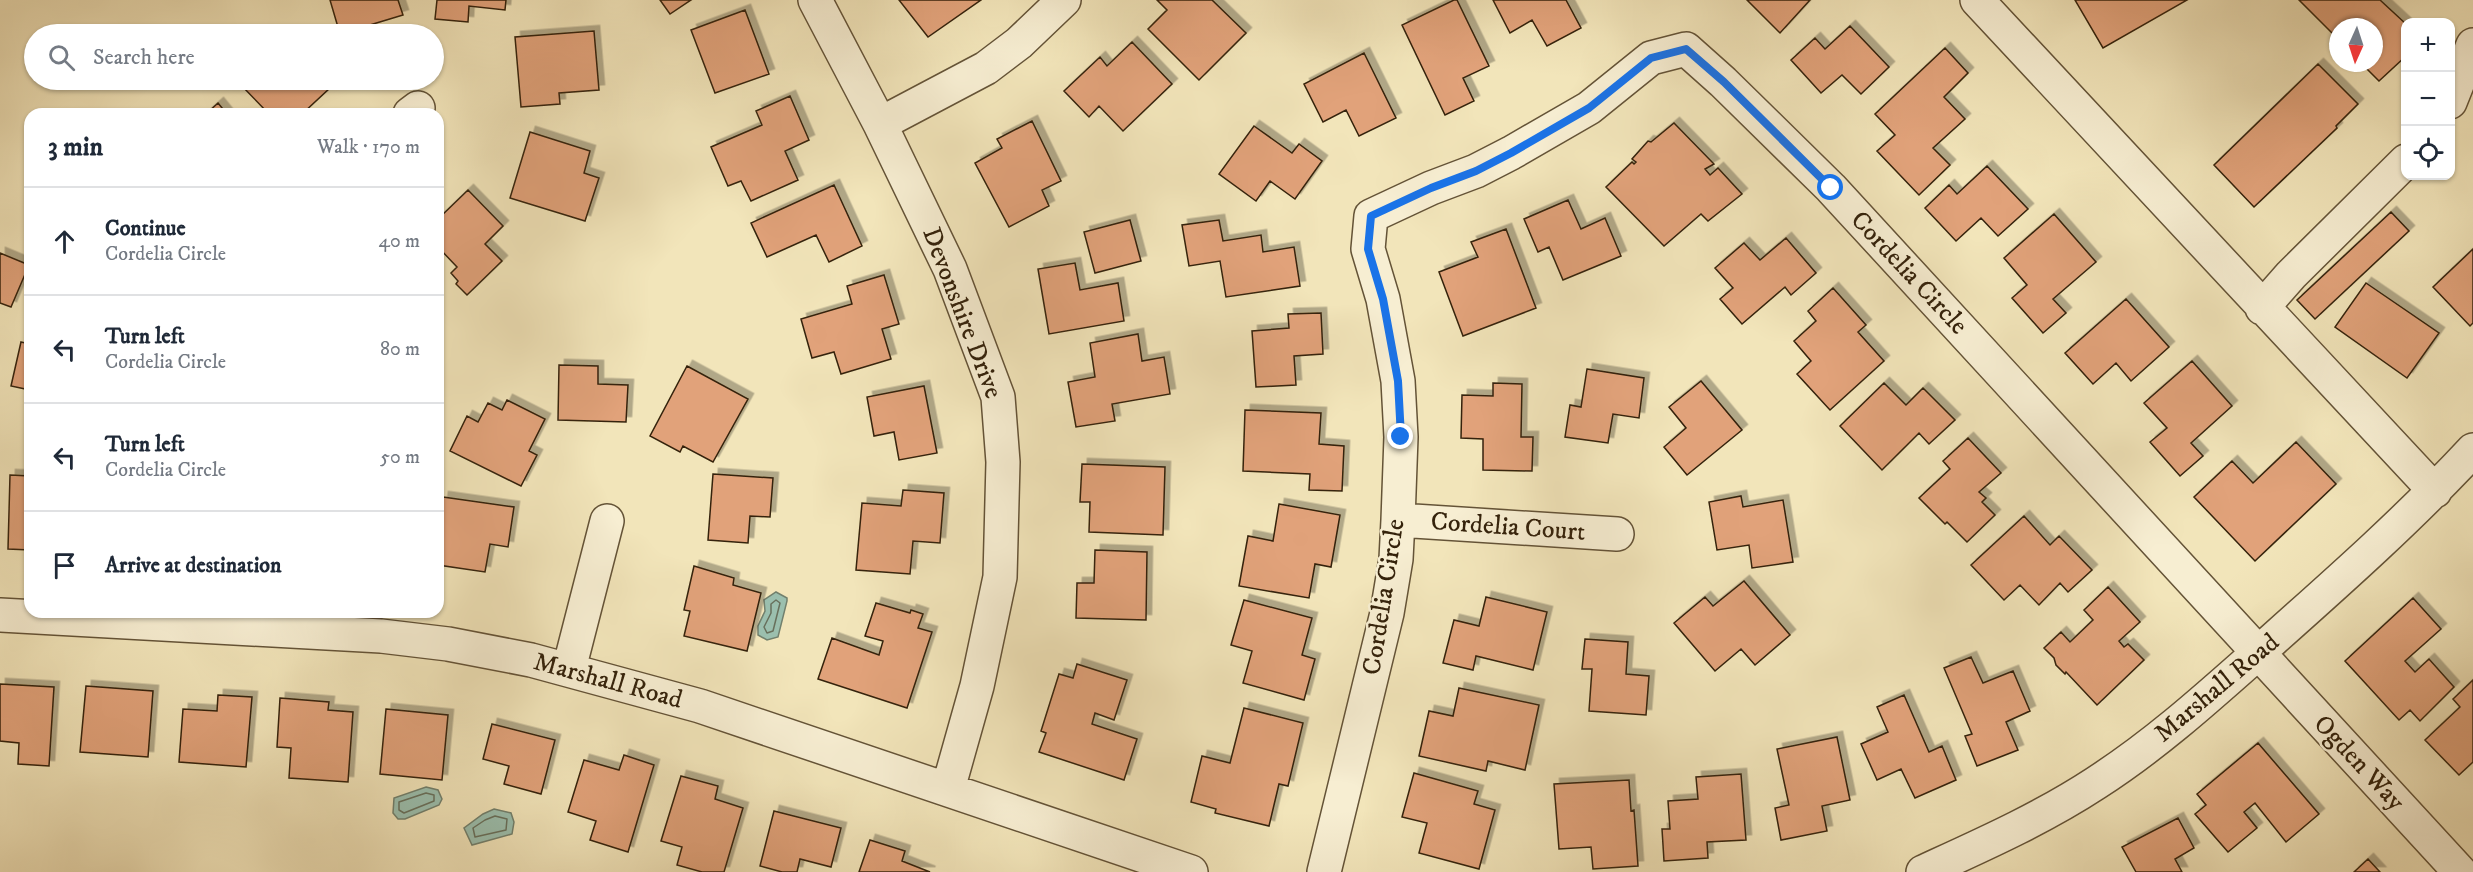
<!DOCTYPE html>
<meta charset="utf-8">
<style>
:root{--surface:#fff;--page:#f6f6f7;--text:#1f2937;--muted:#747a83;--line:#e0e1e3}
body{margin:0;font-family:"IM FELL DW Pica",serif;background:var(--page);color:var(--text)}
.controls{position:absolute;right:18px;top:18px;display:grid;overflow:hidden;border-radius:12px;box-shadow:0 2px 4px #0004}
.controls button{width:54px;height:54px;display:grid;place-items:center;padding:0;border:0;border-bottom:2px solid var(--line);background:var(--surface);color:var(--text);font:30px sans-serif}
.compass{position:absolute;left:2329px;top:18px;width:54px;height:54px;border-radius:50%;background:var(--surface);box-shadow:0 2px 4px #0004;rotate:183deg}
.stop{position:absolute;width:18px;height:18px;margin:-14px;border:4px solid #1a73e8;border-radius:50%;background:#fff}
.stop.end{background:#1a73e8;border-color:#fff;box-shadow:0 2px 6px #0008}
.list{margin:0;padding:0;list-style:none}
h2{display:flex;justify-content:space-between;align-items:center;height:78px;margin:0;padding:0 24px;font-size:26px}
h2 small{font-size:20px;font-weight:400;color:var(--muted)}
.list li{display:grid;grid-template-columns:39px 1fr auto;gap:18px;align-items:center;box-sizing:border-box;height:108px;padding:0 24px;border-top:2px solid var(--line)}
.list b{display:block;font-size:22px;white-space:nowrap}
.list p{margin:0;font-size:20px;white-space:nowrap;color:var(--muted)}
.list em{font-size:20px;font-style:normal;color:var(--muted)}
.icon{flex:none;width:33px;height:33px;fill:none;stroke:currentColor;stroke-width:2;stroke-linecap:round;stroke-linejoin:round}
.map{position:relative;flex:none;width:2473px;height:872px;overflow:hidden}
.search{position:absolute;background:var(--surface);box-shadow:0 2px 4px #0004;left:24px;top:24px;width:420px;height:66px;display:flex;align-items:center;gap:15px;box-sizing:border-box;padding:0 21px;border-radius:33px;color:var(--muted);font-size:22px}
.panel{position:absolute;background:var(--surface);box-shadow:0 2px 4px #0004;left:24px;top:108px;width:420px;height:510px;border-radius:18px}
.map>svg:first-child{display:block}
</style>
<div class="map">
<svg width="2473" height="872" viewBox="0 0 2473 872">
<defs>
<filter id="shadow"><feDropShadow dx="5.5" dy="-5.5" stdDeviation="0" flood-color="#0004"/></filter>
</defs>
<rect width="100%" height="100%" fill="#f2e5ba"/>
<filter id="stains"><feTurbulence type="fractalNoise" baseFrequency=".00333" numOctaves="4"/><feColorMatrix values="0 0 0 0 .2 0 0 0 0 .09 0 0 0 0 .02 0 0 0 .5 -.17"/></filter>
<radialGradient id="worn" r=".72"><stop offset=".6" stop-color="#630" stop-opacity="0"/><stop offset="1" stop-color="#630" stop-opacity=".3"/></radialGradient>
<!-- water -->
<path fill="#9bbfae" stroke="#72806d" stroke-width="1.5" d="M776 592 787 598V601L778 637 767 640 758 635V626L765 611 764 600Z
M426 787 438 790 442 799 439 805 405 819H398L393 813 394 798Z
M494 809 511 813 514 822 512 834 472 845 464 828 483 814Z"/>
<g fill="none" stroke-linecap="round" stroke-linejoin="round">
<!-- shore -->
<path stroke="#68705c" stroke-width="1.5" d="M776 600 780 603 773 631 767 633 764 627 771 613V604Z
M426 793 434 795V801L404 813 399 810V802Z
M495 816 507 819 506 830 475 837 473 828 485 820Z"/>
</g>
<!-- building -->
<path fill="#e1a27a" stroke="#34220b" stroke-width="1.5" filter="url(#shadow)" d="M330 0H398L403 15 340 34Z
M437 0H506L505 10 469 6 468 22 435 19Z
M660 0H691L670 14Z
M899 0H981L928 37Z
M1157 0H1212L1246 33 1199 80 1148 29 1167 10Z
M1454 0H1457L1489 66 1463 78 1474 101 1445 115 1402 25Z
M1493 0H1566L1581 28 1547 46 1532 20 1510 33Z
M1747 0H1810L1780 33Z
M2075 0H2187L2103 48Z
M2299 0H2380L2406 24V56L2379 81 2361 63H2374V27H2338V39Z
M745 10 769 74 715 93 691 30Z
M1850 26 1889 67 1861 94 1842 75 1821 93 1791 60 1815 38 1825 49Z
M594 31 599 90 559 93 560 104 521 107 515 37Z
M1132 42 1172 84 1123 131 1099 106 1089 117 1064 91 1100 57 1107 66Z
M1945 48 1968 73 1944 97 1965 119 1933 148 1950 165 1919 195 1877 151 1895 135 1875 114Z
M1364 53 1396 118 1359 136 1346 110 1323 122 1304 84Z
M2318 64 2358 104 2336 126 2337 128 2254 207 2214 165Z
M246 80H324L331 87 302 114H269L241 85Z
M790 96 809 140 785 151 798 180 751 201 741 181 728 186 711 147 762 125 756 111Z
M218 103 227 114H206Z
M1032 121 1061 181 1042 190 1049 206 1009 227 975 163 1002 148 997 139Z
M1674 123 1714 164 1705 169 1710 175 1718 168 1742 194 1708 221 1701 214 1664 246 1606 187 1632 162 1634 164 1636 162 1632 159 1648 141 1651 142Z
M1254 126 1292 153 1299 144 1322 161 1295 199 1270 181 1256 201 1219 174Z
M530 132 590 151 584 173 599 178 585 221 510 198Z
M1987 166 2028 209 1998 236 1981 218 1956 241 1925 208 1949 185 1957 194Z
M834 185 862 246 829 262 816 235 767 257 751 223Z
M468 190 503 226 485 244 502 261 467 295 456 284 458 281 451 273 457 267 438 247V219Z
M1568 200 1581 229 1605 218 1621 256 1563 280 1549 247 1538 252 1524 219Z
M2391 212 2409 231 2315 319 2297 300Z
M2054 214 2096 262 2053 299 2066 313 2043 333 2012 298 2027 285 2004 258Z
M1130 220 1141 261 1095 273 1084 232Z
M1219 220 1223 241 1261 235 1263 252 1294 247 1300 286 1226 297 1220 261 1189 266 1182 225Z
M1506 229 1536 308 1463 336 1439 272 1478 257 1471 242Z
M1786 238 1816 273 1791 295 1785 287 1742 324 1720 299 1733 288 1715 268 1744 243 1760 260Z
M2473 249V323L2470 326 2433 287Z
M0 253 29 265 11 307 0 303Z
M1075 263 1080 290 1118 283 1124 321 1049 334 1038 269Z
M884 275 899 324 882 329 891 359 841 374 834 352 812 358 801 319 852 304 847 286Z
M2366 283 2439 333 2407 378 2335 327Z
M1833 288 1866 325 1858 332 1884 361 1830 410 1797 374 1811 361 1794 341 1816 321 1808 311Z
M2126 299 2169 347 2131 381 2116 363 2093 384 2065 353Z
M1321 313 1323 354 1294 356 1296 385 1256 387 1252 331 1289 328 1288 314Z
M1138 334 1142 361 1164 357 1170 394 1112 404 1115 421 1076 427 1068 382 1095 377 1090 343Z
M21 342 30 344V390L11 386Z
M2192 361 2232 406 2191 443 2203 456 2180 476 2150 442 2167 428 2144 403Z
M559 365 598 366V384L628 385 626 422 558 420Z
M687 366 748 399 713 462 683 446 680 452 650 436Z
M1587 369 1644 378 1639 418 1613 414 1608 443 1565 437 1570 405 1581 407Z
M1701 381 1742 430 1687 475 1664 447 1686 428 1669 407Z
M1493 383 1522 384 1521 437H1533L1532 471 1483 470V439L1461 438 1462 395 1493 396Z
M1884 383 1906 405 1923 388 1955 420 1929 444 1919 433 1882 470 1840 426Z
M924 386 937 453 899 460 894 432 874 436 867 397Z
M507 400 545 419 529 451 537 455 521 486 450 451 467 416 478 422 488 403 502 410Z
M1245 410 1321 413 1319 444 1344 446 1342 491 1309 490 1310 474 1243 471Z
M1968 438 2001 473 1979 492 1986 498 1982 502 1995 515 1967 542 1947 522 1945 524 1919 498 1950 469 1943 461Z
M2296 442 2336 484 2255 561 2194 497 2232 461 2253 483Z
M1082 464 1165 467 1163 535 1089 532 1090 502H1080Z
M713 474 773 478 770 517 750 516 748 543 708 540Z
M10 475 30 476V550L8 549Z
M903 490 944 493 940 543 913 541 910 574 856 570 862 503 901 506Z
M1741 496 1743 507 1783 500 1793 562 1752 568 1749 545 1717 550 1709 502Z
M443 497 514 507 508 547 490 544 485 572 438 565V530Z
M1279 504 1340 515 1331 567 1315 564 1309 598 1239 586 1248 536 1273 541Z
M2024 516 2050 545 2059 536 2092 570 2068 592 2060 583 2039 605 2020 585 2004 600 1971 565Z
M1095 550 1147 552 1146 620 1076 618 1077 583H1094Z
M694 566 734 578 733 585 761 593 747 651 684 636 690 611 684 610Z
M1744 581 1790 635 1755 665 1741 649 1715 671 1674 623 1705 597 1713 606Z
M2108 587 2140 622 2119 641 2124 647 2128 644 2144 660 2097 705 2066 672 2065 674 2056 665 2054 658 2044 648 2061 632 2070 642 2093 620 2084 610Z
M1486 597 1547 612 1533 670 1476 656 1473 670 1443 663 1454 620 1479 626Z
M2413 598 2441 629 2405 661 2415 672 2429 659 2454 687 2420 721 2410 710 2399 720 2345 661Z
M1244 600 1312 618 1302 655 1315 659 1304 700 1243 683 1252 651 1231 645Z
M876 603 910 613 911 610 923 614 918 628 932 632 907 708 818 679 832 638 879 655 883 641 865 636Z
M1585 639 1628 642 1626 674 1649 676 1646 715 1589 711 1592 669H1582Z
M1971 657 1983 683 2013 671 2030 711 2006 722 2018 750 1977 766 1965 736 1972 734 1944 668Z
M1077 664 1127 680 1114 720 1095 713 1092 724 1137 739 1124 780 1039 752 1046 733 1041 731 1059 674 1073 678Z
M2473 680V762L2459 775 2425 740 2460 707 2453 699Z
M0 684 54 687 49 766 18 764 19 743 0 741Z
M86 686 153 691 148 757 80 752Z
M1459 688 1539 705 1525 770 1488 761 1486 771 1419 756 1429 711 1453 716Z
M218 695 252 697 246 767 179 762 183 709 217 711Z
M1904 695 1929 752 1942 746 1956 780 1915 798 1901 769 1877 780 1861 744 1888 732 1877 707Z
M280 698 329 702 328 710 353 712 348 782 289 778 291 748 277 747Z
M1244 708 1303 723 1288 786 1279 784 1269 826 1215 813 1216 809 1191 802 1202 756 1230 763Z
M386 709 448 715 442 780 380 774Z
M492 724 555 740 541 794 504 784 509 766 483 759Z
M1837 737 1850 800 1822 806 1827 831 1781 840 1775 808 1789 805 1777 749Z
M2258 743 2319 814 2286 842 2255 803 2244 812 2257 828 2228 852 2195 814 2206 805 2197 794Z
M624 755 654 765 628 852 590 840 596 821 568 812 584 760 619 770Z
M1414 773 1478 791 1474 804 1495 810 1479 869 1419 853 1427 823 1402 817Z
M1741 774 1746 840 1707 842 1708 858 1664 861 1662 829H1670L1668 801 1698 799 1696 777Z
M681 776 718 786 715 799 743 808 724 872H702L677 865 682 847 661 841Z
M1629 780 1631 811 1634 810 1638 866 1593 869 1591 847 1559 849 1554 784Z
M774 811 841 828 831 867 800 859 797 872H782L760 866Z
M2178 818 2194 848 2175 859 2182 872H2136L2122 847Z
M870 840 905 851 902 861 930 872H859Z
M2368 859 2380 872H2354Z"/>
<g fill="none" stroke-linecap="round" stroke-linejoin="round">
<!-- minor casing -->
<g stroke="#645337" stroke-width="36">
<path id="minor" d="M815 0 880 124 950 269 998 397 1003 462 1000 577 977 686 948 789
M1977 0 2435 491
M2450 102 2473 45
M410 114 418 108
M880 124 986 68 1019 43 1064 0
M2262 308 2291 275 2406 161
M1398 520 1617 534
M0 615 381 636 448 644 531 660 700 706 1191 872
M569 669 607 521
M1324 872 1387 613 1396 559 1398 520 1401 437 1398 381 1383 299 1368 249 1371 216 1431 188 1476 171 1511 153 1589 108 1651 58 1686 49 1723 82 1831 188 2460 872
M1923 872C1982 845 2041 819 2096 783 2155 745 2206 699 2259 652 2332 587 2406 522 2473 450"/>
</g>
<!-- minor -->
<use href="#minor" stroke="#f7eed2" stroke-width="33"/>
</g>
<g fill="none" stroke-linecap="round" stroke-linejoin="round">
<!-- route -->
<path stroke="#1a73e8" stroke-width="8" d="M1401 437 1398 381 1383 299 1368 249 1371 216 1431 188 1476 171 1511 153 1589 108 1651 58 1686 49 1724 82 1831 188"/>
</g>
<g text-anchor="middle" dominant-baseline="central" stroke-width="5" stroke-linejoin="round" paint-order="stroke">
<!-- street labels -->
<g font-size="26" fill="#34220b" stroke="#f7eed2">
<text transform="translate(1909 273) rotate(47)">Cordelia Circle</text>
<text transform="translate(962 313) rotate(69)">Devonshire Drive</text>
<text transform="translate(1508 527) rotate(4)">Cordelia Court</text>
<text transform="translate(1384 597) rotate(-81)">Cordelia Circle</text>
<text transform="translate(608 681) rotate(15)">Marshall Road</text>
<text transform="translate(2217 688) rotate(-40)">Marshall Road</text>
<text transform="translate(2359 763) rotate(47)">Ogden Way</text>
</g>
</g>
<rect width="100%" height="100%" filter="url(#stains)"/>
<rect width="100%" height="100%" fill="url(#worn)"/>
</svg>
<div class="controls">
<button>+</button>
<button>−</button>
<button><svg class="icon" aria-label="locate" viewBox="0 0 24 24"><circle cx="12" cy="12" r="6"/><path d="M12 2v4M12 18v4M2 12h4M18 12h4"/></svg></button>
</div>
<svg class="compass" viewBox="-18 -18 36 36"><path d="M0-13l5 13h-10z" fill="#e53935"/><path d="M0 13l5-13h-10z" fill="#747a83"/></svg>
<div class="stop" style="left:1831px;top:188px"></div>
<div class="stop end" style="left:1401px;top:437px"></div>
<div class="search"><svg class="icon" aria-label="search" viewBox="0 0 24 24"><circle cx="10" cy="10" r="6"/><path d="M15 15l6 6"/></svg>Search here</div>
<section class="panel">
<h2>3 min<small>Walk · 170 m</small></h2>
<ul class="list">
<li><svg class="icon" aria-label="ahead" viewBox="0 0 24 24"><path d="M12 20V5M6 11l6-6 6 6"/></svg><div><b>Continue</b><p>Cordelia Circle</p></div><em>40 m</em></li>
<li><svg class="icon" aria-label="left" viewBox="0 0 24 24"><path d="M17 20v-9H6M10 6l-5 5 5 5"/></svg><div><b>Turn left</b><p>Cordelia Circle</p></div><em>80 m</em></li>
<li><svg class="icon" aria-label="left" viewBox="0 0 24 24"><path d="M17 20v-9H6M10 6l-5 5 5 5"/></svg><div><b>Turn left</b><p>Cordelia Circle</p></div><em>50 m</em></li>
<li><svg class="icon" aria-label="arrive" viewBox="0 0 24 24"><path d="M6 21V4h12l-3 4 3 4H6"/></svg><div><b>Arrive at destination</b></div></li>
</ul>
</section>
</div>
